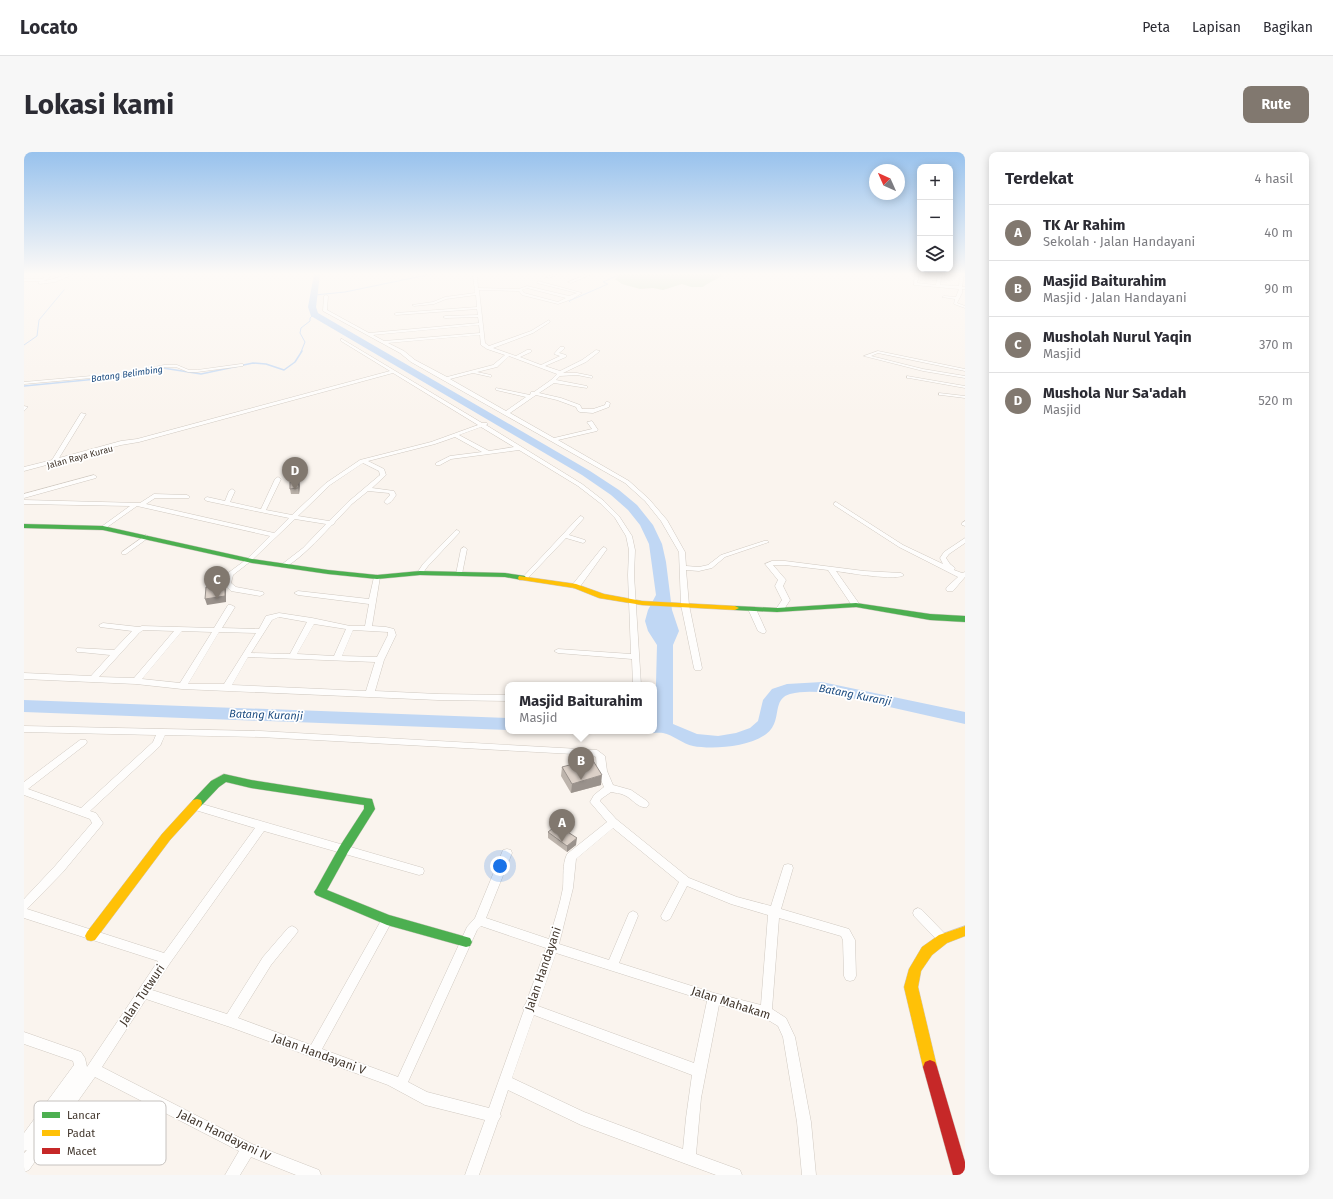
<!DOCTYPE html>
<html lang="id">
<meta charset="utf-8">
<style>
:root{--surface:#fff;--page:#f7f7f7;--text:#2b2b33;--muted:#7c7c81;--line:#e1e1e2;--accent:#81786f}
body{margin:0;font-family:"Fira Sans",sans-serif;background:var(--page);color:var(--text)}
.controls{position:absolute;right:12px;top:12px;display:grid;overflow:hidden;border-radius:8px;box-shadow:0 2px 10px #0003}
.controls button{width:36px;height:36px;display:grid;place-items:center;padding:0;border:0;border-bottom:1px solid var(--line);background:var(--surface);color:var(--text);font:20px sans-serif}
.compass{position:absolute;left:845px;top:12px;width:36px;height:36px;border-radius:50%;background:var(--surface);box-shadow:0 2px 10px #0003;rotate:315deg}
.you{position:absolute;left:476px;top:714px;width:14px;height:14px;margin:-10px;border:3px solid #fff;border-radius:50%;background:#1a73e8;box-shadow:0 0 0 6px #1a73e833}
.badge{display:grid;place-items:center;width:26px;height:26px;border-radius:50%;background:var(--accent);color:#fff;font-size:13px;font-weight:700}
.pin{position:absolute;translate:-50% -33px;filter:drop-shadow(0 1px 2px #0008)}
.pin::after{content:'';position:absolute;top:21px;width:14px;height:12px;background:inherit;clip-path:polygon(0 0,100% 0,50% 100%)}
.popup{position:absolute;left:481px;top:530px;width:152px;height:52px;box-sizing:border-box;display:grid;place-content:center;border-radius:8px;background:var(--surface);filter:drop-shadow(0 1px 3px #0005);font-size:13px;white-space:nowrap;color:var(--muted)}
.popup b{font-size:15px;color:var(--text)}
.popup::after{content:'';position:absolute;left:50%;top:100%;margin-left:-8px;border:8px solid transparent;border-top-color:var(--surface)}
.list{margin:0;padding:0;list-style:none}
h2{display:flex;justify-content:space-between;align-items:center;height:52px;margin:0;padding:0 16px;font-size:17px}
h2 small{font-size:13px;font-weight:400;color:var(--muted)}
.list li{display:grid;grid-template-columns:26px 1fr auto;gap:12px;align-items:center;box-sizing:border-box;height:56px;padding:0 16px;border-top:1px solid var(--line)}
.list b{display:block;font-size:15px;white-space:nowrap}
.list p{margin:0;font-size:13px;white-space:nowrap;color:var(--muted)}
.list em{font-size:13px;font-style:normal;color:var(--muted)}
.icon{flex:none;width:22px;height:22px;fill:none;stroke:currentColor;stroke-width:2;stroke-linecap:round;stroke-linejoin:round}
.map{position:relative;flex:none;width:941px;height:1023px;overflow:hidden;border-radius:8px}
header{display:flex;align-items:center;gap:24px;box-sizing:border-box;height:56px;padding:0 20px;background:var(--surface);border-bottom:1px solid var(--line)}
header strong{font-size:19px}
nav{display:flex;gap:22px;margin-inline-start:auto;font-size:14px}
.intro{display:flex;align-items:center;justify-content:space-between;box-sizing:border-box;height:96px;padding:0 24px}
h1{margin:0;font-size:28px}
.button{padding:10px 18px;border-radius:8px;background:var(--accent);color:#fff;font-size:14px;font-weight:700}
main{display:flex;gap:24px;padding:0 24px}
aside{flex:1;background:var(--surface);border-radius:8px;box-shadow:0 2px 10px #0003}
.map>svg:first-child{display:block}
</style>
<header>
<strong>Locato</strong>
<nav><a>Peta</a><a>Lapisan</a><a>Bagikan</a></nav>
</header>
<div class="intro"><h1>Lokasi kami</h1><a class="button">Rute</a></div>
<main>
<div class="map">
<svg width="941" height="1023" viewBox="0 0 941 1023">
<rect width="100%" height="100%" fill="#faf4ee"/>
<!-- forest -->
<path fill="#cedec3" d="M596 122H697L698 123C692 129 686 129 679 135H667L658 132 639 138 629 136 616 137 598 132 591 127Z"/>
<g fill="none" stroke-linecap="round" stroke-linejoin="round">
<!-- stream-far1 -->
<path stroke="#c0d7f4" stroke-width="1" d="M291 143 321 140 408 122
M546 150 545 149 584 132 579 130 597 122
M0 193 13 184 15 168 40 138
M277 200 281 190 276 181 277 176 286 169V166L290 162"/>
<!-- stream -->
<path stroke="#c0d7f4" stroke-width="1.5" d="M0 234 104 224 139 216 177 222 229 211 242 212 260 218 271 210 278 199"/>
<!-- river -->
<path fill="#c0d7f4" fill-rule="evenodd" d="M290 122H296L292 155 294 161 566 319 595 338 613 353 629 373 638 392 642 410 648 458 655 479 649 493V572L673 582 694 584 712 581 726 576 734 569 739 548 748 537 763 532 798 530 941 560V572C911 565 882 559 852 552 825 546 794 535 766 542 751 546 755 562 750 572 741 595 690 598 669 594 659 592 649 583 639 581 634 580 629 582 624 580L630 579 631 570 633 493 624 479 621 469 624 458 632 443 625 392 616 373 604 358 587 343 558 323 287 164 284 155Z
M0 548 484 566V578L0 560Z"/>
<!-- street casing -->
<g stroke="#d0c9c1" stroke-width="1">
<path id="street" d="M26 122H30L20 129C29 128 42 121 50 122L31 130 16 132 14 131 16 129H0V127H18Z
M449 122H453L454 136 495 137 503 134 545 144 553 141 513 131 514 129 558 141 548 147 534 152 498 143 495 139 455 138 461 191 465 194 507 179 525 168 526 170 509 181 469 196 492 204 503 198H507V200L496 205 517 213 536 204 530 202 536 195H540V197L535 201 542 203V205L521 214 536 219 558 208 572 198 576 199 562 210 539 221H553L568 224V226L553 223 536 224 532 228 563 234V236L530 231 515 241 537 246 556 253 558 257H569L581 253 582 250H584L586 251 585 255 569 261 556 260 554 259 552 255 533 248 512 243 486 261 530 286 568 277 563 270 568 269 574 278 573 279 534 288 605 329 625 347 643 368 661 400 662 414 675 415 684 413 697 403 740 389H744L745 390 701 405 688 416 675 419 662 418 665 453 678 516 677 518H671L670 516 657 453 655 400 637 369 621 349 601 331 387 210 376 201 299 159 300 144 302 143 304 144 303 158 345 181 455 171 454 165 421 166 419 165 421 164 454 163 453 157 372 163 370 162 372 161 453 155 452 143 422 147 410 152 390 154 388 153 409 150 421 145 451 141ZM503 136 542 146 534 150 500 141 498 138ZM455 173 456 181 360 189 349 183ZM456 183 457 193 463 197 481 203 469 213 423 225 391 208 380 199 364 191ZM485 204 533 222 527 228 510 240H507L506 243 472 236V238L502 245 482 259 426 227 449 221 467 225V223L453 220 473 215Z
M530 122H534L525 126 522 125Z
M564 122H568L547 131 544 130Z
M891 122H895L893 131 912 133 914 122H918L916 133 935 134 936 122H940L938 135H941V137H938V141L933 151 941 154V156L930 152 931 147 918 145 920 144 932 145 935 137 890 133Z
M318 187 458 271H463L464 272 462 273 558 332 580 349 595 364 608 384 611 398 610 423 617 533H609L608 507 534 501 530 499 534 497 607 502 604 423 605 398 602 384 591 366 576 351 554 334 495 298 427 307 416 313H412V311L426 304 458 300 431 285 411 292 344 309 360 317 362 323 348 336 370 339 372 343C370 346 367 351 363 352L360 350 366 343 365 341 344 339 328 352 311 370 310 372 308 373C299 382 268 417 257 415L256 414 257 413 279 396 302 372 271 367 227 409 209 423 207 431 212 435 239 440 240 442 236 444 207 439 199 431 204 421 223 407 246 384 113 354 79 378 76 376 77 375 106 354 0 352V348L116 351 130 342 163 343 166 345 165 346H131L122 352 250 381 265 366 183 349 180 347 183 345 201 349 205 339 208 337 211 339 206 350 237 357 251 327 254 325 257 327 242 358 268 363 302 331 336 308 407 290 454 273 369 221 115 290 97 293 0 319V315L28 308 57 261 62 262 35 306 97 289 113 287 366 219 317 189V187ZM457 275 490 295 465 299 435 283ZM339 311 355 319 356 323 324 350 305 369 274 364 306 333Z
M854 199 941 217V219L854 201 847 204 899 217 941 224V226L899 219 840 204Z
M217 212H219V214L173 220H164L152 215H140L101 223 0 232V230L101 221 140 213H153L165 218H173Z
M883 224 941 234V236L885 226H883Z
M915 241 941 244V246L917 243H915Z
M0 254 4 255 0 259Z
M70 323 73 325 72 326 0 346V342Z
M812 350 879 393 919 412 916 406 920 400 941 386V391L925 402 922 406 926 412 931 416 930 418 938 421 941 420V425L929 439H923L922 437 923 435 934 425 875 395 810 353V351Z
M557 364 560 366 545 383 561 388V390L559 391 542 386 503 427H499L497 426 499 425 555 365Z
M941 369V374L938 373V371Z
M433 378 436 380 435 381 404 414 398 422H394L393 421 399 412 431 379Z
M122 383 125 385 124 386 102 402H98V400Z
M440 395 443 397 438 422 435 424 432 422 437 397Z
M580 395 583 397 555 436H549L548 434 549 432 578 396Z
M748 409H761L840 419 877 421 880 423C873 429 824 421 812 419L836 453 832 455H829L804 418 761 413H749L762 428 759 434 766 448 759 459H756L752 457 758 448 751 434 754 428 741 412Z
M353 423 356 425 348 474 362 475 370 477 372 483 360 508 351 539 414 542 484 543V549L414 548 158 537 112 532 0 527V521L67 524 86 503 56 500H53L52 498 53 496 90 498 108 479 76 475 75 473 79 471 115 475 118 474 190 476 204 453H207L211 455 198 476 235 477 242 464 255 461 288 466 326 474H341L345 452 274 443 270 441 274 439 345 447 350 425ZM255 465 283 470 266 502 227 501 248 468ZM290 472 322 477 310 504 273 502ZM119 478 150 479 110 526 75 525 115 481ZM329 478 364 480V483L353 505 318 504ZM158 479 188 480 156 531 118 527ZM195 480 232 481 200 532H164ZM224 505 351 510 342 539 208 533Z
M725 455H731L732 457 742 479 741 481H738L734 479 724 457Z
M0 574 236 579 573 598 581 604 583 619 589 633 607 638 623 649 625 652 623 655C614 657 608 646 600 643 596 641 591 641 587 640L577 647 576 649 592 667 665 726 713 745 747 754 759 716 760 713 764 712 768 713 769 716 757 757 825 777 831 788 832 824 830 828 826 829 822 828 820 824 819 788 817 784 755 766 748 857 762 866 771 885 787 970 792 1023H778L773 970 759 885 754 874 739 865 695 853 677 946 672 1002 716 1018 718 1023H692L557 973 484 938 476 962 477 964 474 969 455 1023H441L461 968 401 953 364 933 206 875 122 847 78 915 228 992 295 1018 297 1023H272L227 1005 216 1023H201L215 999 71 925 5 1018 0 1020V1001L3 998 0 999V981L50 913 49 909 0 892V880L57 900 61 906 63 915 134 809 0 766V747L31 714 68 671 66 667 0 643V630L56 588H62L63 590 62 592 4 637 57 656 129 590 132 583 0 580ZM141 583 236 585 568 603 572 605 573 619 580 635 570 643 566 650 583 670 543 702C538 713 540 724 539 736 536 753 530 770 525 787L462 766 488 701 487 698 483 697 479 698 451 766 443 775 374 925 298 897 367 771 368 768 367 765 363 763 359 765 287 893 214 866 247 813 272 782 274 779 272 776 268 774 264 776 239 805 203 862 128 838 146 811 240 679 395 723 399 722 400 719 399 716 171 650 168 651 166 654 168 657 231 676 140 801 3 757 39 720 77 674 79 671 72 661 66 659 136 594ZM589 676 655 730 637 764 638 767 642 769 646 767 663 734 707 752 744 763 737 853 690 841 595 811 614 764 613 761 609 759 605 761 585 808 535 792 549 736 552 707ZM457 774 522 796 502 851 499 856 500 858 465 956 403 940 384 930 453 778ZM532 801 683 849 670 911 514 854ZM510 863 668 923 662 966 659 997 560 960 488 926Z
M894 756 898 758 923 784 925 787 923 790 919 792 915 790 890 764 889 761 890 758Z"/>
</g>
<!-- fast casing -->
<g stroke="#d0c9c1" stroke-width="1">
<path id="fast" d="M0 372 79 374 228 407 304 418 353 423 396 419 481 421 501 424 502 426 498 428 481 425 396 423 353 427 304 422 228 411 79 378 0 376Z
M832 451 906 462 941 464V470L906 468 832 455 753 460 711 458 707 456 711 454 753 456Z
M200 622 227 628 348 647 351 657 324 700 303 738 365 763 446 786 448 790 446 794 442 795 363 773 292 743 290 740 292 737 316 694 340 657V653L227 636 202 630 195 635 177 654 173 655 169 654 168 651 169 648 187 629Z"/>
</g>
<!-- slow casing -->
<g stroke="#d0c9c1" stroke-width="1">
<path id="slow" d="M495 424 552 432 580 442 618 449 711 454 715 456 711 458 618 453 575 446 550 436 498 428H495L494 426Z
M173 647 177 648 178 651 177 654 146 688 71 788 67 789 63 788 61 784 63 780 138 682 169 648Z
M941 774V784L923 791 908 803 897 819 894 835 913 915 911 920 906 922 901 920 899 915 880 835 885 817 898 795 915 783Z"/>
</g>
<!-- jam casing -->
<g stroke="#d0c9c1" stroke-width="1">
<path id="jam" d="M906 908 911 910 913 915 941 1010V1023H929L899 915 901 910Z"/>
</g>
<!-- street -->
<use href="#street" fill="#fefdfc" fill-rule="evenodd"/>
<!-- fast -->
<use href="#fast" fill="#4caf50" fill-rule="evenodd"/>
<!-- slow -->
<use href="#slow" fill="#ffc107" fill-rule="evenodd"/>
<!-- jam -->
<use href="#jam" fill="#c62828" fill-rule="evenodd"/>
</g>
<!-- wall -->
<path fill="#bdb4ac" d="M275 329 276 334 275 342H267L266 337Z
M538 615 577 633 547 641 537 624Z
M524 680 552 693 543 700 524 686Z"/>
<!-- shaded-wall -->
<path fill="#9a928c" d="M275 329 276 334 275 342 274 336Z
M201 433 202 439V450L183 453 181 447Z
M578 623 577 633 547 641 548 632Z
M553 686 552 693 543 700V694Z"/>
<!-- building -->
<path fill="#dcd1c8" stroke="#9a928c" d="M275 329 274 336 266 337V330Z
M201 433V444L181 447 182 435Z
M568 607 578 623 548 632 538 615Z
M533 673 553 686 543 694 524 680Z"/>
<!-- sky -->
<linearGradient id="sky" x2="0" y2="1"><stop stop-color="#98c2ed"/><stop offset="0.46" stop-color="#fdfaf7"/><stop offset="1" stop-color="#fdfaf7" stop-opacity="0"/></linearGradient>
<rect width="941" height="265" fill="url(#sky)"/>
<g text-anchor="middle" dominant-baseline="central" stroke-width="3.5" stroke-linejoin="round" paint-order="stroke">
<!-- far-water labels -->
<g font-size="9" font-style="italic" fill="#1c4c81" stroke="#fff">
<text transform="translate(103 222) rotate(-8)">Batang Belimbing</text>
</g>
<!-- far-street labels -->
<g font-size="9" fill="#40352b" stroke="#fff">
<text transform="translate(56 305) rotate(-15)">Jalan Raya Kurau</text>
</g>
<!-- water labels -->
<g font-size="11" font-style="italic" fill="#1c4c81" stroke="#fff">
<text transform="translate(831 543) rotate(11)">Batang Kuranji</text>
<text transform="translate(242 563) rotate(2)">Batang Kuranji</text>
</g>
<!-- near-street labels -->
<g font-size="12" fill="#40352b" stroke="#fff">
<text transform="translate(519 817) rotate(-71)">Jalan Handayani</text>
<text transform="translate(118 843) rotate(-56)">Jalan Tutwuri</text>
<text transform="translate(707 851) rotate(18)">Jalan Mahakam</text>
<text transform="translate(295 902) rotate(20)">Jalan Handayani V</text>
<text transform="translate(200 983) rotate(26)">Jalan Handayani IV</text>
</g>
</g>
<!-- legend -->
<rect x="10" y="949" width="132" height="64" rx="6" fill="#fff" stroke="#c6c2bf" stroke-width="1"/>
<rect x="18" y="960" width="18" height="6" fill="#4caf50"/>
<rect x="18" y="978" width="18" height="6" fill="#ffc107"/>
<rect x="18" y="996" width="18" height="6" fill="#c62828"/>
<g font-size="11" fill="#40352b">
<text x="43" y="967">Lancar</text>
<text x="43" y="985">Padat</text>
<text x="43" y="1003">Macet</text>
</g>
</svg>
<div class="controls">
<button>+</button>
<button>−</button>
<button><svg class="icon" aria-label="layers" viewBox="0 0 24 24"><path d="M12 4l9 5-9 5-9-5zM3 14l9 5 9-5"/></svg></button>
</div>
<svg class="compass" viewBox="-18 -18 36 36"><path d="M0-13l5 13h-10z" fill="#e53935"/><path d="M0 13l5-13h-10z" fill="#7c7c81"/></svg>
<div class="you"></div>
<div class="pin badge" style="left:538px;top:690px">A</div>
<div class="pin badge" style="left:557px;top:628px">B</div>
<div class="popup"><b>Masjid Baiturahim</b>Masjid</div>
<div class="pin badge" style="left:193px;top:447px">C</div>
<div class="pin badge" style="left:271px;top:338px">D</div>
</div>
<aside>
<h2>Terdekat<small>4 hasil</small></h2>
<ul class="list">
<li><span class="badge">A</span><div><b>TK Ar Rahim</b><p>Sekolah · Jalan Handayani</p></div><em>40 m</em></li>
<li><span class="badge">B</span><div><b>Masjid Baiturahim</b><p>Masjid · Jalan Handayani</p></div><em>90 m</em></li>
<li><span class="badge">C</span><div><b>Musholah Nurul Yaqin</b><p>Masjid</p></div><em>370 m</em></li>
<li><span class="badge">D</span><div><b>Mushola Nur Sa'adah</b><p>Masjid</p></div><em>520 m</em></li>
</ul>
</aside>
</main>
